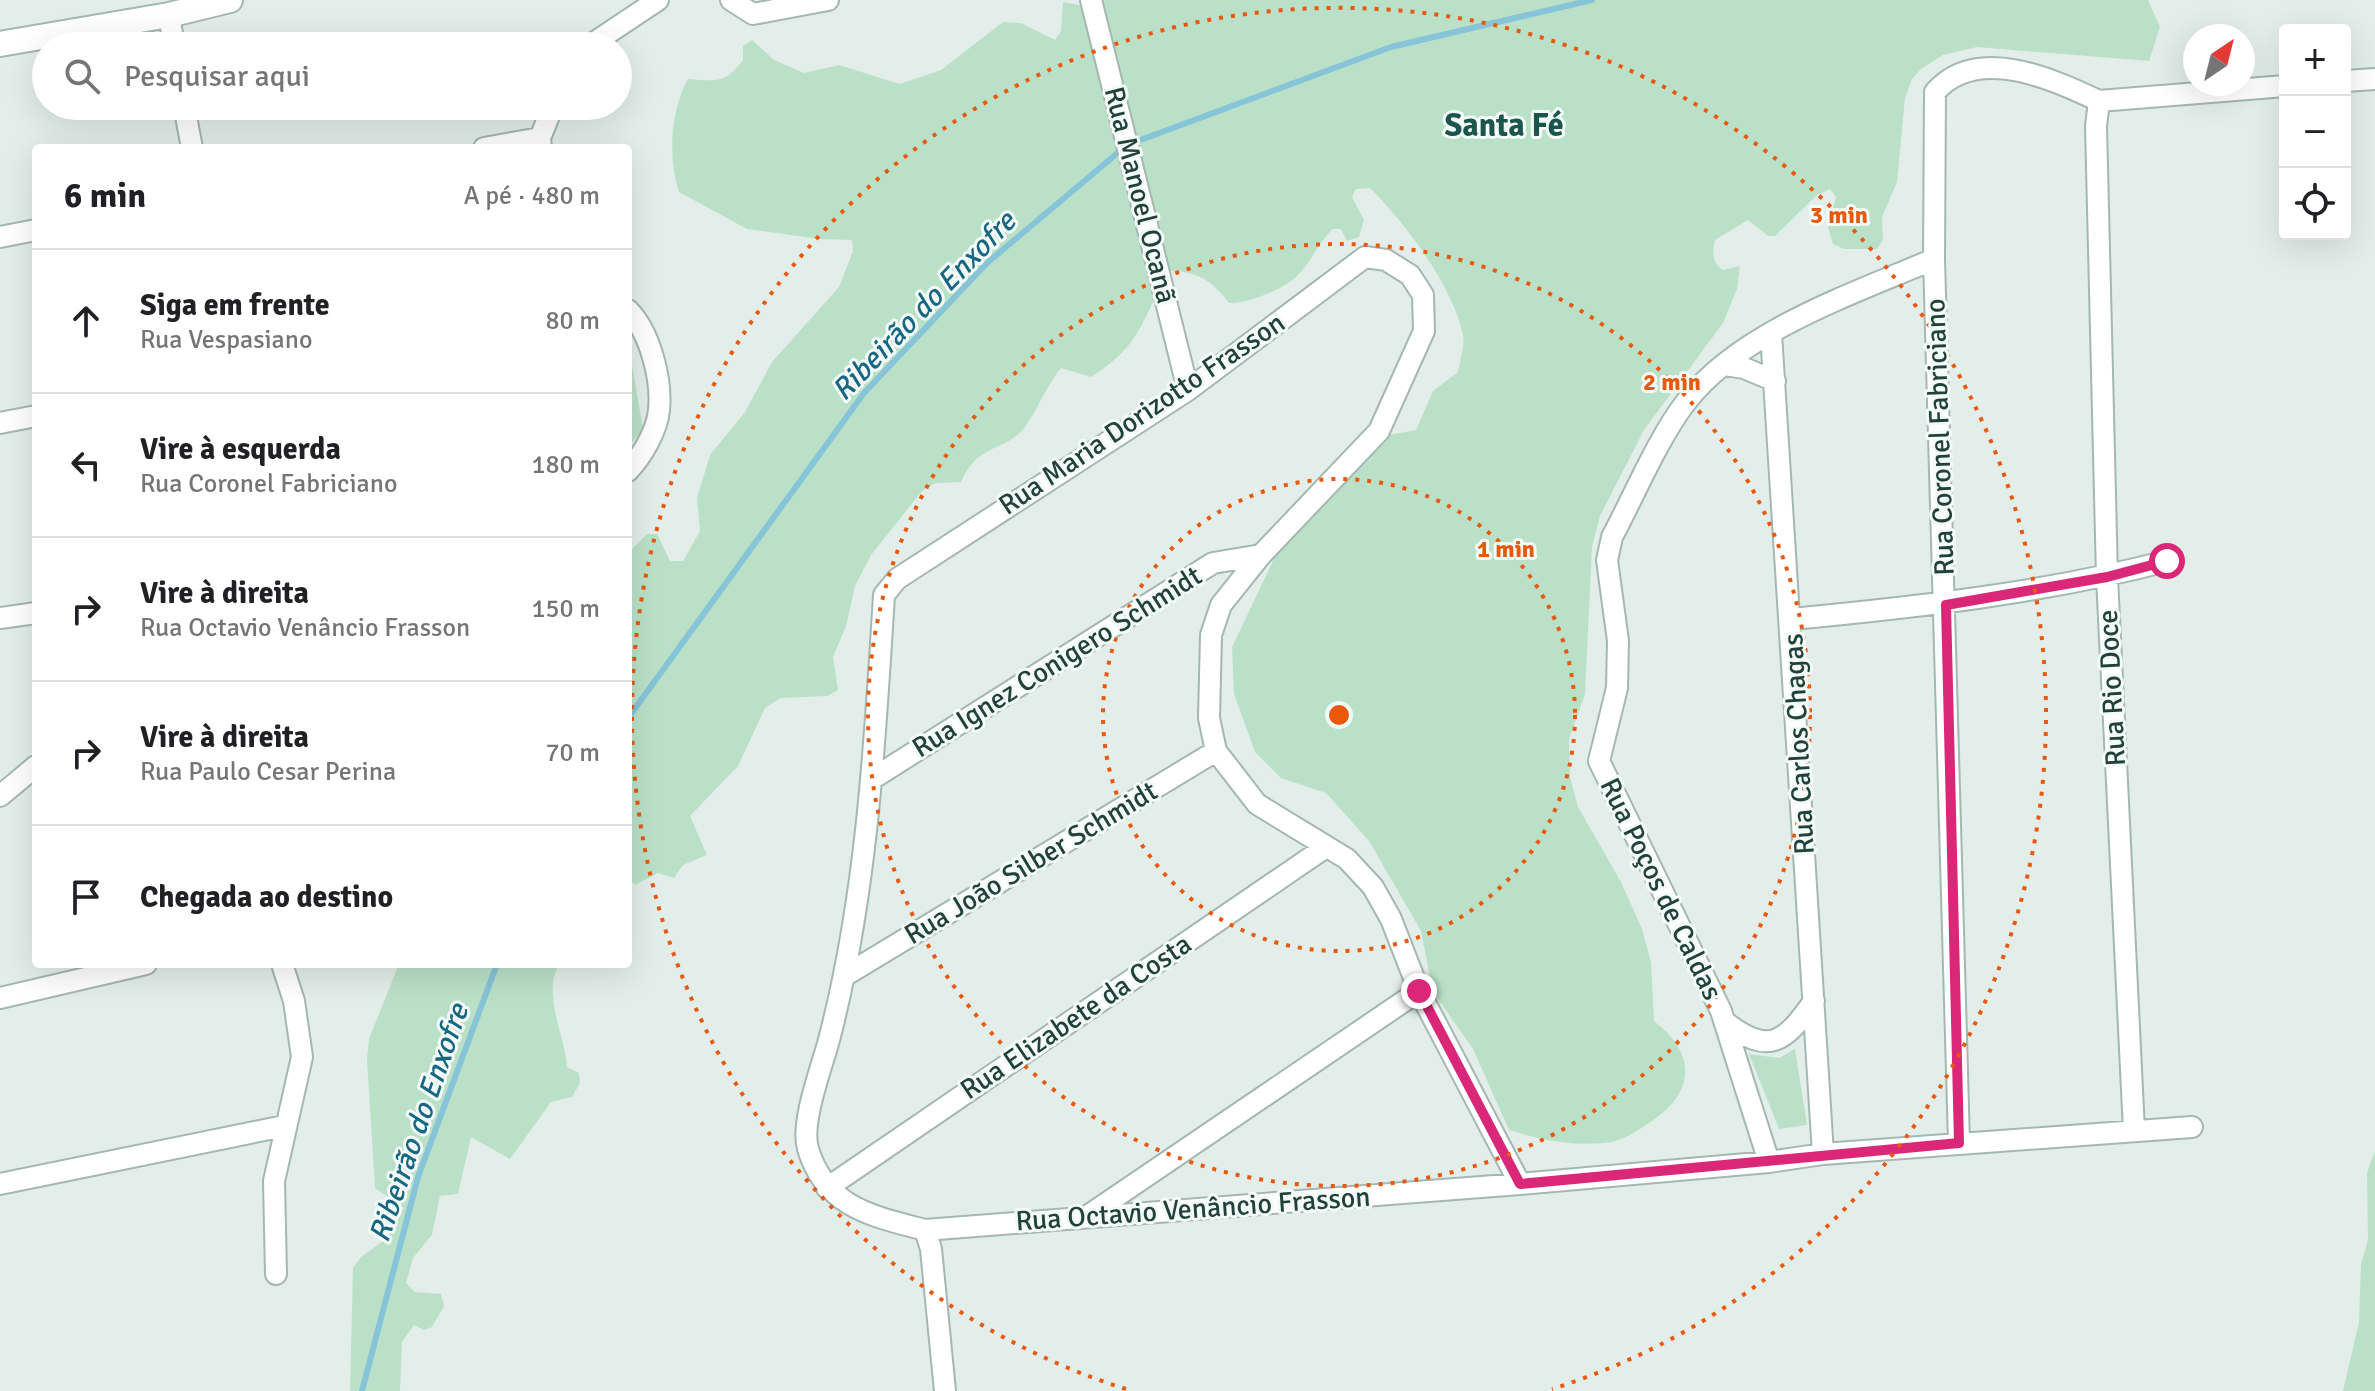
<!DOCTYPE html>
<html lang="pt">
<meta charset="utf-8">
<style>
:root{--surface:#fff;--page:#f2f2f2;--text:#202124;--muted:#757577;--line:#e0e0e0}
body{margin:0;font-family:Signika,sans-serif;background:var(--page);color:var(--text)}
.controls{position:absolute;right:24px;top:24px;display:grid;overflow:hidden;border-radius:8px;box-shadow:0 8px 32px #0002}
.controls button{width:72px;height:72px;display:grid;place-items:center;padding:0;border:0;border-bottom:2px solid var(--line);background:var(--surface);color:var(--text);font:40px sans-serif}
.compass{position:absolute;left:2183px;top:24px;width:72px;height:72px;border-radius:50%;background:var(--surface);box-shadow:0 8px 32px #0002;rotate:35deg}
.stop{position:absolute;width:24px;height:24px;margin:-18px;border:6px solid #db2777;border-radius:50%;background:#fff}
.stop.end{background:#db2777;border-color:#fff;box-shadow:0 2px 8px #0008}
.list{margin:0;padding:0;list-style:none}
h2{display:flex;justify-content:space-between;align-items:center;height:104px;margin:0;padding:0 32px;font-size:34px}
h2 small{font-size:26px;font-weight:400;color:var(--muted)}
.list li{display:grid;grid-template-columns:52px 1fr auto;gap:24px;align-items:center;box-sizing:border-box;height:144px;padding:0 32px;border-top:2px solid var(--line)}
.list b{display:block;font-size:30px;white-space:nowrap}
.list p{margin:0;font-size:26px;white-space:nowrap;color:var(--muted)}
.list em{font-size:26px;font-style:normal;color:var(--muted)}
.icon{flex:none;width:44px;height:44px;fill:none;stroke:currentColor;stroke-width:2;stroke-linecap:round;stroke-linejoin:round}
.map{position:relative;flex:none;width:2375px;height:1391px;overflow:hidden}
.search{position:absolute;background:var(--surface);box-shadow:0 8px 32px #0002;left:32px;top:32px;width:600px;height:88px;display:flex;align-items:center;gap:20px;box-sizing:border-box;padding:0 28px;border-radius:44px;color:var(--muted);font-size:30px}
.panel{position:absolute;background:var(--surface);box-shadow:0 8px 32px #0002;left:32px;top:144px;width:600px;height:824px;border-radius:8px}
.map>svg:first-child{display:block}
</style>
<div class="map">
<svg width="2375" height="1391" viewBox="0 0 2375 1391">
<rect width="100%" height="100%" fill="#e3eeea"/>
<!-- green -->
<path fill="#bae1c8" d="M1098 0H2148L2160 27 2149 61 1977 47 1943 55 1921 69 1912 79 1905 98 1897 182 1882 217 1883 240 1877 249H1844L1833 244 1828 228 1836 197 1830 189 1817 195 1775 236H1768L1748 220 1715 240C1713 252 1711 262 1723 270L1740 266 1737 289 1723 323 1644 430 1600 516 1592 547 1585 694 1569 739 1570 777 1578 807 1621 882 1642 929 1651 962 1654 1021C1698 1055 1695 1093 1649 1123 1636 1132 1622 1141 1605 1143 1572 1146 1540 1140 1509 1130L1473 1049 1433 992 1421 931 1369 841 1326 793 1281 778 1255 752 1234 694 1232 647 1281 544 1372 438 1416 430 1433 391 1458 372C1460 361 1465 346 1463 335 1453 286 1405 223 1370 188L1356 189 1352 197 1364 220 1359 237 1347 241 1341 229H1333C1318 243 1312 261 1298 275 1285 289 1247 304 1229 303 1213 281 1197 271 1169 271 1141 320 1143 344 1091 377L1061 368C1045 388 1038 409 1025 427 1006 452 978 442 961 482L936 483 922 491 871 555 855 586 846 626 833 657 838 690 827 696 780 698 765 708 738 766 690 816 707 855 683 865 674 878 658 873 635 885 628 878V553L647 534H657L670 561H683L700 531 697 498 710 455 745 412 772 362 839 287 853 251 852 240 819 239 747 229 679 192C668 157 670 111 688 79 717 81 725 84 743 60V46L752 40 774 60 804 73 839 65 900 84 941 70 1003 22 1021 23 1055 40 1061 31 1063 2 1090 7Z
M628 342 643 429 628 447Z
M399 964H560C541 990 565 1036 567 1067L579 1073 580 1083 572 1097 551 1102 510 1159 471 1137 458 1194 440 1196 432 1235 413 1258 406 1283 415 1292 441 1294 444 1306 432 1327 424 1330 414 1325 402 1342 400 1391H350L353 1268 361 1257 387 1238 378 1231 379 1226 404 1208 375 1188 367 1060 369 1039Z
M1795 1049 1807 1125 1779 1129 1749 1054 1779 1058Z
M2375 1151V1391H2343L2359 1322 2361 1265 2368 1239 2367 1173Z"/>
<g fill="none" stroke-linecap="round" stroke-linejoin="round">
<!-- stream -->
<path stroke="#87c4d7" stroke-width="6" d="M628 718 864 393 987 263 1127 145 1391 47 1592 0
M362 1391 418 1177 497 964"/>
<!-- minor casing -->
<g stroke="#a5b7b2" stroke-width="24">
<path id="minor" d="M731 0 753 14 828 0
M1091 0 1188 390
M169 15 174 46
M589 46 658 0
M2345 81 2375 79
M2099 101 2096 126 2107 577 2134 1131
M2099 101 2285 86
M184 106 192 148
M484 148 540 138
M541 148 540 138 553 106
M0 237 36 230
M1934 259 1959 1143
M628 310C650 332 662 379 659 410 657 431 642 456 628 471
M1771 333 1823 1154
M1725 365 1744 368 1775 381
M0 423 36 416
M0 618 36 613
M1792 619C1918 607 2044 593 2167 561
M872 779 1213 563 1261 555
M0 796 36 766
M846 975 1216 751
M0 998 146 964
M1724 1021C1769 1057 1785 1042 1814 1001
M1769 1162 1721 1011 1599 761 1617 688 1618 641 1607 560 1612 537C1634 496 1658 438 1686 402 1741 331 1853 294 1934 259L1935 92C1977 44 2052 79 2099 101
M0 1184 284 1126
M1520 1184 1419 991 1391 919 1373 887 1347 859 1257 804 1216 751 1209 718 1211 635 1221 605 1261 555 1379 431 1424 331 1423 295 1410 275 1386 260 1365 257 1188 390 897 579 884 595C875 742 867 892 830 1036 823 1065 800 1121 808 1149 826 1208 872 1216 925 1230L1520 1184 1769 1162 1823 1154 2192 1127
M827 1188 1326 847
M1089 1215 1419 991
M925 1230 931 1249 945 1391
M276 1274 274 1181 302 1057 294 1001 282 964"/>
</g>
<!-- tertiary casing -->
<g stroke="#a5b7b2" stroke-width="28">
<path id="tertiary" d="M0 44 169 15 230 0"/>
</g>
<!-- minor -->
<use href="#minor" stroke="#fff" stroke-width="20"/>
<!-- tertiary -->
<use href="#tertiary" stroke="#fff" stroke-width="24"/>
</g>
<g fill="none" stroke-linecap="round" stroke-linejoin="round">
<!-- route -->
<path stroke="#db2777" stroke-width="10" d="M1419 991 1520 1184 1959 1143 1946 605 2107 577 2167 561"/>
</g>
<!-- distance rings -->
<g fill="none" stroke="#e8590c" stroke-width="4" stroke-dasharray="4 8">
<circle cx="1339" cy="715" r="236"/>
<circle cx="1339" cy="715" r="471"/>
<path d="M1126 1389A707 707 0 1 1 1552 1389"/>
</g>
<g text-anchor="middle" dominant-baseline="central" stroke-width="6" stroke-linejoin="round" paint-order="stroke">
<!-- street labels -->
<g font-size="28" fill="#21413b" stroke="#f4faf7">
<text transform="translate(1140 195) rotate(76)">Rua Manoel Ocanã</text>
<text transform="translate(1142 414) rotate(-34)">Rua Maria Dorizotto Frasson</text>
<text transform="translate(1940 437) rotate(-92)">Rua Coronel Fabriciano</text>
<text transform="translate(1057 662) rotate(-32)">Rua Ignez Conigero Schmidt</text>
<text transform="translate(2112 688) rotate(-93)">Rua Rio Doce</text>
<text transform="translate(1799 744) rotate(-93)">Rua Carlos Chagas</text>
<text transform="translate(1031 863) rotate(-31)">Rua João Silber Schmidt</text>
<text transform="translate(1661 889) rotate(64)">Rua Poços de Caldas</text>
<text transform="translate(1076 1017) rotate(-34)">Rua Elizabete da Costa</text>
<text transform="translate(1193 1209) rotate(-4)">Rua Octavio Venâncio Frasson</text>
</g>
<!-- water labels -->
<g font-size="30" font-style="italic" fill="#166782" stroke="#f4faf7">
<text transform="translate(924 306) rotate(-46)">Ribeirão do Enxofre</text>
<text transform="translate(419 1123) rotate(-71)">Ribeirão do Enxofre</text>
</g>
<!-- quarter labels -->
<g font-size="32" font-weight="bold" fill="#1b554c" stroke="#f4faf7">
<text x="1504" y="125">Santa Fé</text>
</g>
</g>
<circle cx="1339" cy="715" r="12" fill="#e8590c" stroke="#f4faf7" stroke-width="4"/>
<g font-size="24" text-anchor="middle" font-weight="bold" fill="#e8590c" stroke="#f4faf7" stroke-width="6" stroke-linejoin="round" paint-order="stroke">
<text x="1839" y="223">3 min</text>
<text x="1672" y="390">2 min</text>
<text x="1506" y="557">1 min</text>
</g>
</svg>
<div class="controls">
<button>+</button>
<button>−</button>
<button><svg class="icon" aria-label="locate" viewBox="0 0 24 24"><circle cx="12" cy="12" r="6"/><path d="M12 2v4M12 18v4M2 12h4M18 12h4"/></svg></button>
</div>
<svg class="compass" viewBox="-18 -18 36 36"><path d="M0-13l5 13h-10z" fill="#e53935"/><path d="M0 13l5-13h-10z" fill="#757577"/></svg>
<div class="stop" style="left:2167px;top:561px"></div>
<div class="stop end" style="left:1419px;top:991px"></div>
<div class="search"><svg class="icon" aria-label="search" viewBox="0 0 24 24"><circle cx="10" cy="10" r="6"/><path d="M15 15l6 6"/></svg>Pesquisar aqui</div>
<section class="panel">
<h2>6 min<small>A pé · 480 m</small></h2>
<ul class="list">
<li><svg class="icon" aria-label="ahead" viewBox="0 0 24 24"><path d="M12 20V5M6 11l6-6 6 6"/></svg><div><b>Siga em frente</b><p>Rua Vespasiano</p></div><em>80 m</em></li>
<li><svg class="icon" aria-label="left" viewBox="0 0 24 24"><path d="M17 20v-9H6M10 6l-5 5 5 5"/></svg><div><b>Vire à esquerda</b><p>Rua Coronel Fabriciano</p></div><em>180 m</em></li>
<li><svg class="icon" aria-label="right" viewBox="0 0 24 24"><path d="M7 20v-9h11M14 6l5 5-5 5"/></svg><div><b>Vire à direita</b><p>Rua Octavio Venâncio Frasson</p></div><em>150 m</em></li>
<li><svg class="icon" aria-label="right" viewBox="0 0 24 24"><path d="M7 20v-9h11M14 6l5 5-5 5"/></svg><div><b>Vire à direita</b><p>Rua Paulo Cesar Perina</p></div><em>70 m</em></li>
<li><svg class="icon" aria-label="arrive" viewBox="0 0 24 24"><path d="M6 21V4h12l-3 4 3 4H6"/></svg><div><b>Chegada ao destino</b></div></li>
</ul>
</section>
</div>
